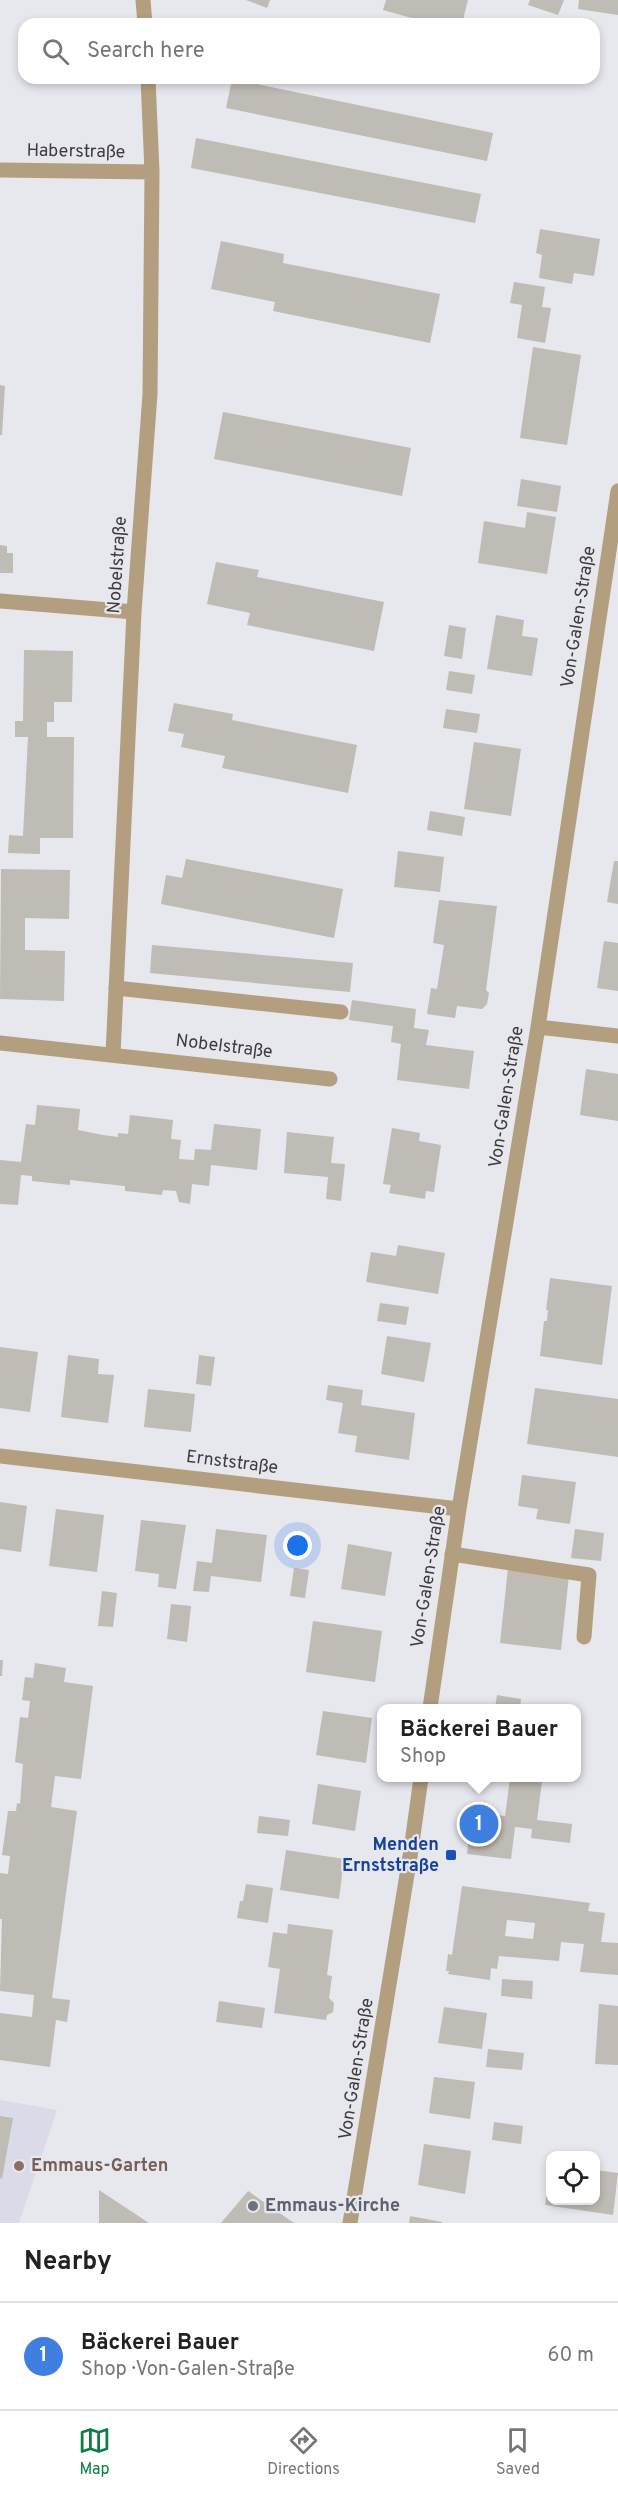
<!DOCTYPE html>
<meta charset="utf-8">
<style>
:root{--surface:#fff;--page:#f2f2f2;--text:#222;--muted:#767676;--line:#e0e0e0;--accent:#0b8043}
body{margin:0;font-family:Overpass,sans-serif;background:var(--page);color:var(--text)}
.controls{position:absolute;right:18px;bottom:18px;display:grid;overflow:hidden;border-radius:12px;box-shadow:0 3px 9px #0003}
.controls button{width:54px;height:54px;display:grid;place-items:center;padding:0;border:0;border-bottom:2px solid var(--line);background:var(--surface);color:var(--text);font:30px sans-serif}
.you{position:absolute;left:298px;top:1546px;width:21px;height:21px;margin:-15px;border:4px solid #fff;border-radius:50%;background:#1a73e8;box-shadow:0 0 0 9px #1a73e833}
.badge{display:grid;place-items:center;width:39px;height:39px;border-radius:50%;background:var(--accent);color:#fff;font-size:20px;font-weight:700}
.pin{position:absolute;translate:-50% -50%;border:3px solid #fff;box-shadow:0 2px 6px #0006}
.popup{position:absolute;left:377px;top:1704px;width:204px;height:78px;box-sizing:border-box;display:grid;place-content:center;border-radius:12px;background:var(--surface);filter:drop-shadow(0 2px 4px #0005);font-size:20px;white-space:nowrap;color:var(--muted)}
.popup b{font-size:22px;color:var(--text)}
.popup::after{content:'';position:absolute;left:50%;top:100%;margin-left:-12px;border:12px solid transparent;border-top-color:var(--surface)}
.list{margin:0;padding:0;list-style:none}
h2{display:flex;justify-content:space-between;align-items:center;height:78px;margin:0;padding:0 24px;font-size:26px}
h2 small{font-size:20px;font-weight:400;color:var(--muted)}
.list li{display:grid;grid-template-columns:39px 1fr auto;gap:18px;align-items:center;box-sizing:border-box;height:108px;padding:0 24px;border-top:2px solid var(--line)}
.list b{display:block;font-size:22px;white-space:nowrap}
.list p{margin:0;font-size:20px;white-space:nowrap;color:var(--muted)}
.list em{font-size:20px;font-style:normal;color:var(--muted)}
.icon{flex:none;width:33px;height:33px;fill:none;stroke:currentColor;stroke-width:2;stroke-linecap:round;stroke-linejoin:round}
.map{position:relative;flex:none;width:618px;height:2223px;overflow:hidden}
.search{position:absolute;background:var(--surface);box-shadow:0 3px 9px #0003;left:18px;right:18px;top:18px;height:66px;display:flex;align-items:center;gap:15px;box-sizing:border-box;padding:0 21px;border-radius:18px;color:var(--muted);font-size:22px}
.sheet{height:186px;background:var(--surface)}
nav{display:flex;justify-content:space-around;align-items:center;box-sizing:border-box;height:84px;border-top:2px solid var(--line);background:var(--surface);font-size:16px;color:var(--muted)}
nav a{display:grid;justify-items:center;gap:3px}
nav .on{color:var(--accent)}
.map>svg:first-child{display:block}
</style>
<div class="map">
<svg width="618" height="2223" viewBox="0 0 618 2223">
<rect width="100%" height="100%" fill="#e7e7ee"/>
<!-- built -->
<path fill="#dadbe9" d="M0 2100 57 2110 19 2223H0Z"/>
<!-- building -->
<path fill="#bfbbb5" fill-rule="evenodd" d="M246 0H270L267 8Z
M386 0H468L462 24H433L383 10Z
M530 0H564L558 15 528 5Z
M579 0H618V15L578 9Z
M232 79 493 133 487 161 226 108Z
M196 138 481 194 475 223 191 168Z
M540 229 600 239 594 276 574 273 572 284 539 278 542 255 536 253Z
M221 241 284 254 283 263 440 294 430 343 273 311 275 302 211 289Z
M514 282 545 287 542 307 551 308 545 343 517 338 522 305 510 303Z
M533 347 581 355 567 445 520 438Z
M0 385 5 386 2 435H0Z
M223 412 411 448 402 496 214 459Z
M521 479 561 486 557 512 517 506Z
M527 512 556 517 547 574 478 563 484 521 525 528Z
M0 545 7 546V553H13V573H0Z
M216 562 259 570 257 577 384 602 374 651 247 625 250 613 207 604Z
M496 615 524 620 522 636 538 638 532 676 487 669Z
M449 625 466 628 462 659 444 656Z
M24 650 73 651 72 702H54V722H47V737H74L73 838H40V854L8 853 9 835 23 836 28 737H15V721H23Z
M449 671 475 675 472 694 446 690Z
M174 703 233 714 232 720 357 745 348 793 222 768 225 756 181 747 184 734 168 731Z
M446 709 480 714 477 733 443 728Z
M474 742 521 749 511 816 464 809Z
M430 811 465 817 462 836 427 830Z
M398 851 444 857 440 892 394 887Z
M186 859 343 889 334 938 161 904 166 875 182 878Z
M614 861H618V904L607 902Z
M1 869 70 870 69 919 25 918V950L65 951 64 1001 0 999Z
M439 900 497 906 486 990 489 993 487 1004 482 1009 457 1006 455 1018 427 1014 431 988 437 989 444 945 433 943Z
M604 941 618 943V991L597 988Z
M152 945 353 963 350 992 150 973Z
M352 1000 416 1009 414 1028 429 1030 426 1045 474 1051 469 1089 397 1080 401 1044 391 1042 393 1026 349 1020Z
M586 1069 618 1074V1121L580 1115Z
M37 1105 80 1109 78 1130 103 1135 118 1137V1133L128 1134 130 1115 173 1120 171 1139 181 1140 179 1159 194 1160 195 1149 211 1150 214 1124 261 1129 257 1170 211 1165 209 1186 192 1184 190 1204 179 1202 176 1191 163 1190 162 1195 144 1193 125 1191V1186L70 1180V1185L32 1181V1176L21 1175 18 1205 0 1204V1160L21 1162 26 1124 35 1125Z
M392 1128 420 1133 419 1141 441 1145 434 1192 426 1191 425 1199 389 1193 391 1185 383 1184Z
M287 1132 334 1137 331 1163 345 1164 341 1201 326 1199 328 1177 284 1173Z
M398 1245 445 1253 438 1294 366 1282 371 1252 396 1256Z
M550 1278 612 1286 602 1365 540 1356 544 1321H547L548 1310H546Z
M380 1303 409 1307 406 1325 377 1321Z
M387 1336 431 1343 424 1382 381 1374Z
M0 1347 38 1352 30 1412 0 1408Z
M68 1355 99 1359 98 1374 114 1375 108 1423 61 1417Z
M199 1355 215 1357 211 1386 196 1384Z
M328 1385 363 1390 361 1405 415 1413 409 1460 355 1452 357 1436 338 1433 343 1403 326 1400Z
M535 1388 618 1399V1457L527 1444Z
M148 1389 195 1394 191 1432 144 1427Z
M522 1475 576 1482 570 1524 536 1519 538 1509 518 1506Z
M0 1502 27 1506 21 1552 0 1549Z
M56 1509 104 1515 97 1572 49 1566Z
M141 1520 186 1525 176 1589 158 1587 159 1574 135 1571Z
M216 1529 267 1535 261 1582 211 1576 209 1592 193 1591 197 1561 212 1563Z
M575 1529 604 1533 601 1561 571 1558Z
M348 1544 392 1552 385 1596 341 1589Z
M294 1568 309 1570 305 1598 290 1596Z
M508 1568 569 1575 561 1650 500 1643Z
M102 1591 117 1593 113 1627 98 1626Z
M171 1604 191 1606 187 1642 167 1639Z
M313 1621 382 1631 375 1682 306 1672Z
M0 1660H3L2 1676H0Z
M35 1663 66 1668 64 1682 93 1686 81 1779 55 1776 51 1807 77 1811 52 1998 70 2000 67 2022 56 2020 50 2067 0 2060V2013L32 2017 34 1995 0 1991 2 1919H0V1873L8 1874 10 1856 2 1855 8 1811H16L17 1803 20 1804 23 1764 15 1762 20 1717 28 1718 30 1701 22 1700 25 1677 33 1678Z
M497 1695 521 1699 520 1708H495Z
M323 1711 372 1718 366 1763 316 1755Z
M510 1778H536V1782H542L537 1820 572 1824 570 1843 531 1838 532 1829 515 1827 511 1859 467 1854 472 1812 505 1816Z
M318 1784 361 1791 355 1831 312 1824Z
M259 1816 290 1820 288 1836 257 1833Z
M286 1850 344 1859 339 1899 280 1890Z
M246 1884 273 1888 268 1923 237 1918 240 1901H243Z
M462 1886 590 1903 588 1911 605 1913 601 1942 618 1943V1975L580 1972 584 1944 561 1942 559 1961 499 1956 497 1969 491 1968 490 1980 448 1974 449 1971H446L448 1954 452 1955ZM507 1920 535 1923 533 1939 505 1936Z
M288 1924 333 1930 327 1975 332 1976 329 1998 334 2003 333 2012 327 2015 326 2020 274 2013 280 1969 268 1967 273 1932 287 1934Z
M502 1979 533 1981 532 1999 501 1996Z
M219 2001 265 2008 262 2028 216 2022Z
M599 2004 618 2006V2065L595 2064Z
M444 2007 487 2013 482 2049 438 2043Z
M488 2049 524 2053 522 2070 486 2067Z
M434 2077 475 2082 470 2119 429 2113Z
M0 2116 13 2118 2 2179 0 2178Z
M494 2122 523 2126 521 2144 492 2140Z
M424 2144 471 2151 465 2194 418 2185Z
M596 2170 618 2173 613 2215 545 2205 549 2177 550 2200H596Z
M99 2190 149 2223H99Z
M248 2191 294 2223H221Z
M410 2216 442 2222V2223H409Z"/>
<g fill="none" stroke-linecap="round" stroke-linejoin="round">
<!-- lane -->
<path stroke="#b39f80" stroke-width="15" d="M116 988 341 1012
M452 1554 589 1575 584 1637"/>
<!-- street -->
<path stroke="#b39f80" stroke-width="15" d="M143 0 145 24
M0 170 152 172
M0 601 134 612
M538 1027 618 1036
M0 1043 330 1079
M113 1054 134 612 150 394 152 172 148 78
M0 1456 459 1509
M430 1708 459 1509 538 1027 618 491
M350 2223 411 1850 421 1778"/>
</g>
<!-- markers -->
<rect fill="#1a4fb4" stroke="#e7e7ee" stroke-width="2" x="445" y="1849" width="12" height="12" rx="3"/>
<circle fill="#8d6e63" stroke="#e7e7ee" stroke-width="2" cx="19" cy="2166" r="6"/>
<circle fill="#6b7280" stroke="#e7e7ee" stroke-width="2" cx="253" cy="2206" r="6"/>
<g text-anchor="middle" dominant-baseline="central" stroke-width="4.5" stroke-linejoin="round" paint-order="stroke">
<!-- street labels -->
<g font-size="18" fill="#3d3d3f" stroke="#e7e7ee">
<text transform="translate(76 152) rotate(1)">Haberstraße</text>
<text transform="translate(118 565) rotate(-86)">Nobelstraße</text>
<text transform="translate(579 617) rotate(-81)">Von-Galen-Straße</text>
<text transform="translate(224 1047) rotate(7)">Nobelstraße</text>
<text transform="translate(507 1097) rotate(-81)">Von-Galen-Straße</text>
<text transform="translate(232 1463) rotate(7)">Ernststraße</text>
<text transform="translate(429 1577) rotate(-81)">Von-Galen-Straße</text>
<text transform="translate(357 2069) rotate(-81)">Von-Galen-Straße</text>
</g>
<!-- transit labels -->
<g font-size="18" font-weight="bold" fill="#164399" stroke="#e7e7ee" text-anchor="end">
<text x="439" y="1845">Menden<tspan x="439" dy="21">Ernststraße</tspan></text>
</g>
<!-- education labels -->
<g font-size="18" font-weight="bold" fill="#785e54" stroke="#e7e7ee" text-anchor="start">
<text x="31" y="2166">Emmaus-Garten</text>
</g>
<!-- worship labels -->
<g font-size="18" font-weight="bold" fill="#5b616d" stroke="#e7e7ee" text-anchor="start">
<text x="265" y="2206">Emmaus-Kirche</text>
</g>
</g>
</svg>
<div class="controls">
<button><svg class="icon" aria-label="locate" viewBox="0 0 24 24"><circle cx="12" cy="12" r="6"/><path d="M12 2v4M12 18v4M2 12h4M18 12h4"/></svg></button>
</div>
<div class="you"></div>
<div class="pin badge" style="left:479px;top:1824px;background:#3f7fe0">1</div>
<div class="popup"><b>Bäckerei Bauer</b>Shop</div>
<div class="search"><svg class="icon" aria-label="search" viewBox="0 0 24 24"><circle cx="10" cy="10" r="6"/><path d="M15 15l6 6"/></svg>Search here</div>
</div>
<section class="sheet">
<h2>Nearby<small></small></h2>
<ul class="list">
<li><span class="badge" style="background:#3f7fe0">1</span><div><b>Bäckerei Bauer</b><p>Shop · Von-Galen-Straße</p></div><em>60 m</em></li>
</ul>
</section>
<nav>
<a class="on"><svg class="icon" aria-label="map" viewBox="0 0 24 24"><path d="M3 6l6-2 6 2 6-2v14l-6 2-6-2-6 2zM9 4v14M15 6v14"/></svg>Map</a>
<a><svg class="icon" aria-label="directions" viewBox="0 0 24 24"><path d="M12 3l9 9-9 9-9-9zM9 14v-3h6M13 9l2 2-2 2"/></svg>Directions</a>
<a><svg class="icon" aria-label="saved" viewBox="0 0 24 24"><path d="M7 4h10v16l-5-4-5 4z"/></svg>Saved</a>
</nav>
